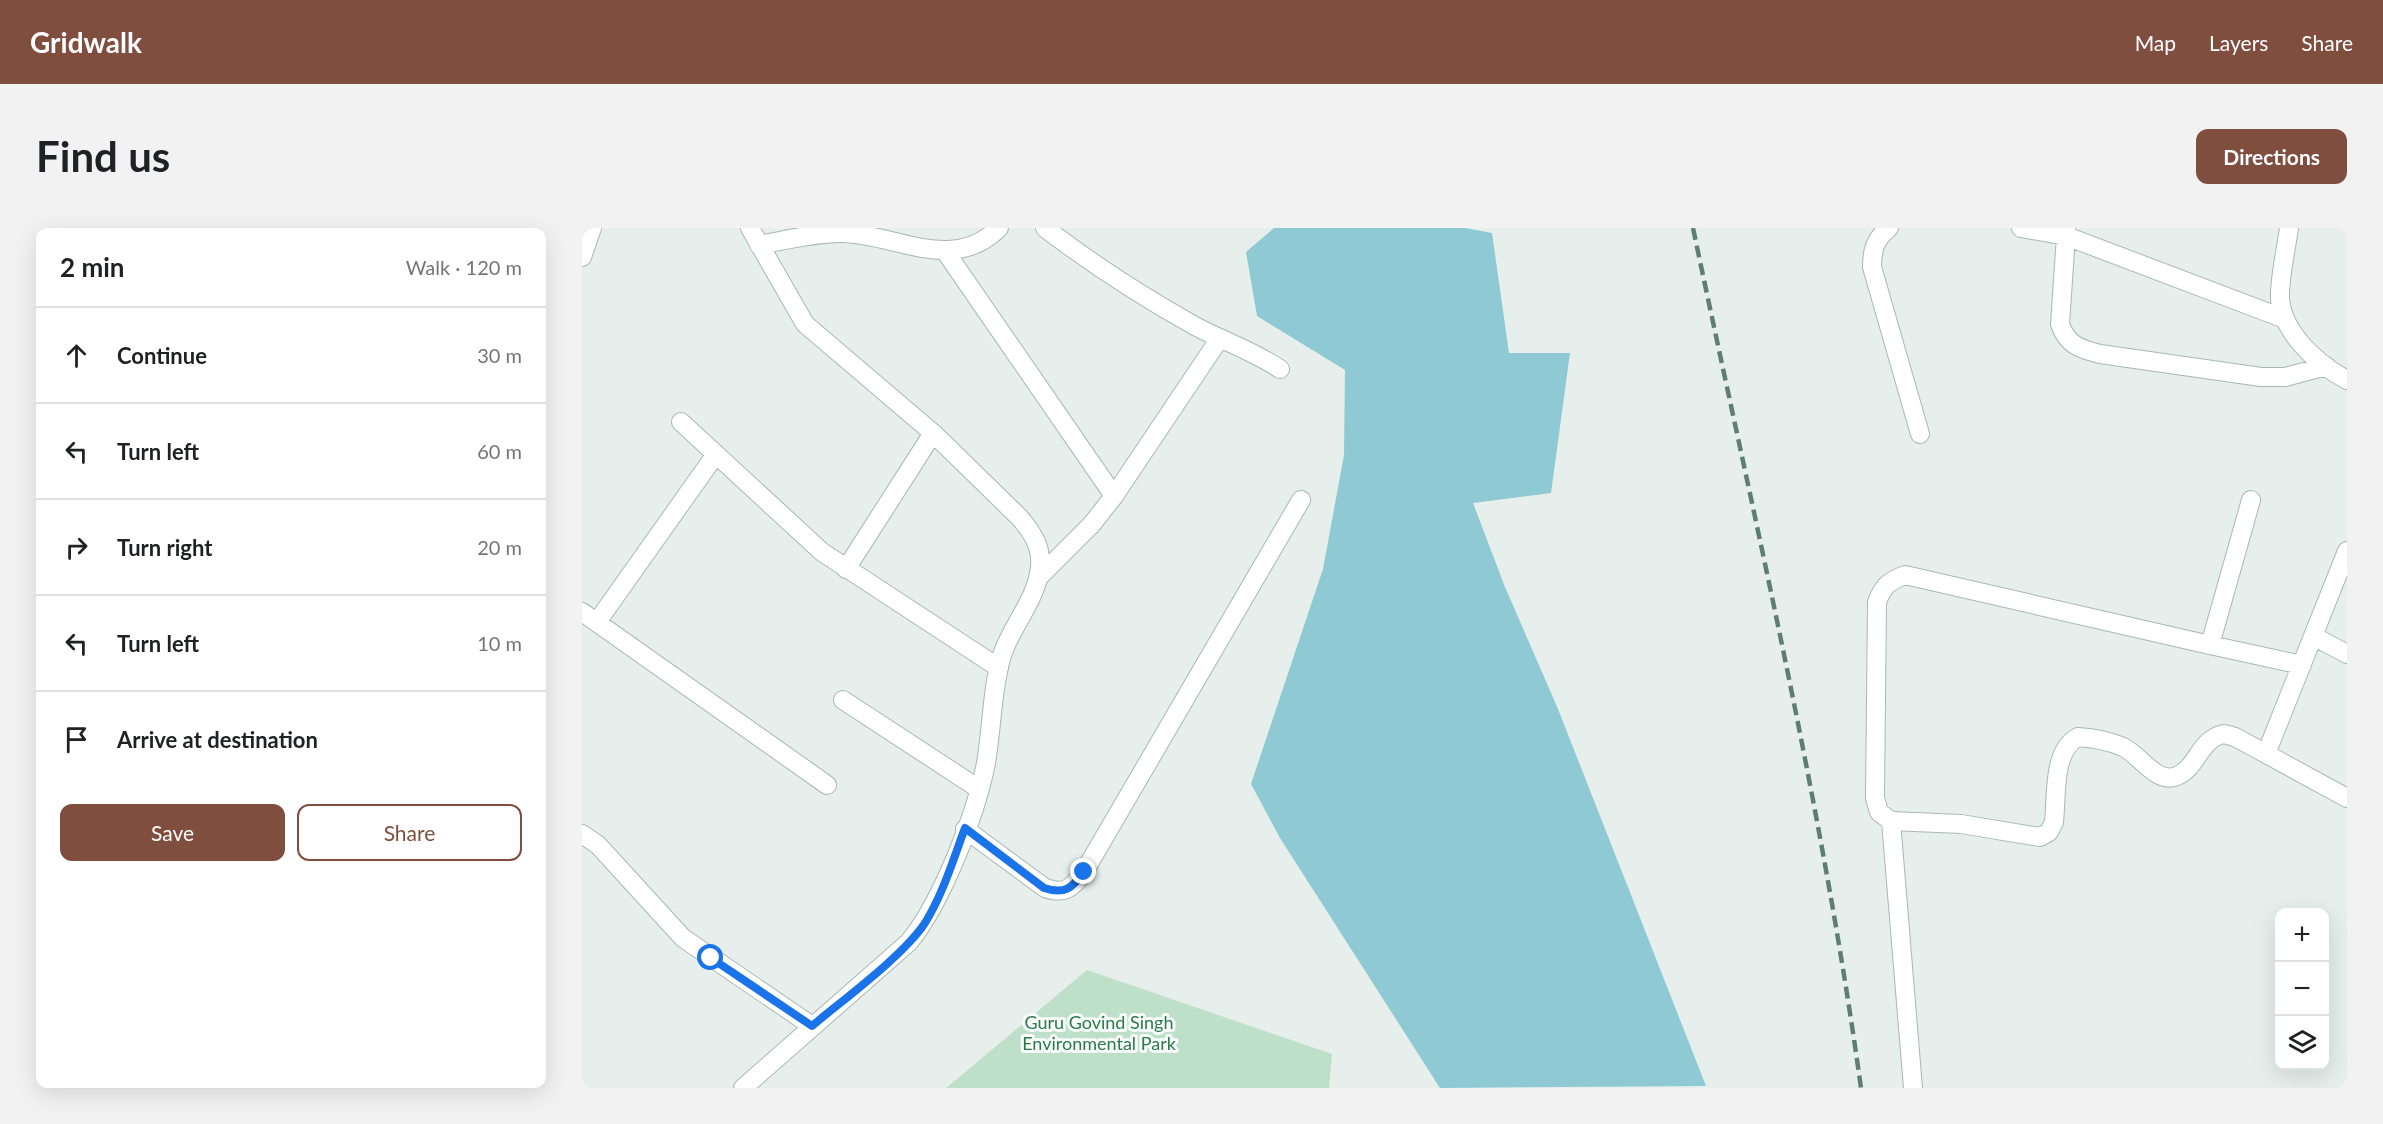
<!DOCTYPE html>
<meta charset="utf-8">
<style>
:root{--surface:#fff;--page:#f2f2f2;--text:#202124;--muted:#757577;--line:#e0e0e0;--accent:#7f4e3f}
body{margin:0;font-family:Lato,sans-serif;background:var(--page);color:var(--text)}
.controls{position:absolute;right:18px;bottom:18px;display:grid;overflow:hidden;border-radius:12px;box-shadow:0 6px 24px #0002}
.controls button{width:54px;height:54px;display:grid;place-items:center;padding:0;border:0;border-bottom:2px solid var(--line);background:var(--surface);color:var(--text);font:30px sans-serif}
.stop{position:absolute;width:18px;height:18px;margin:-14px;border:4px solid #1a73e8;border-radius:50%;background:#fff}
.stop.end{background:#1a73e8;border-color:#fff;box-shadow:0 2px 6px #0008}
.list{margin:0;padding:0;list-style:none}
h2{display:flex;justify-content:space-between;align-items:center;height:78px;margin:0;padding:0 24px;font-size:26px}
h2 small{font-size:20px;font-weight:400;color:var(--muted)}
.list li{display:grid;grid-template-columns:39px 1fr auto;gap:18px;align-items:center;box-sizing:border-box;height:96px;padding:0 24px;border-top:2px solid var(--line)}
.list b{display:block;font-size:22px;white-space:nowrap}
.list em{font-size:20px;font-style:normal;color:var(--muted)}
.actions{display:flex;gap:12px;padding:18px 24px}
.actions a{flex:1;padding:14px 0;border:2px solid var(--accent);border-radius:12px;text-align:center;font-size:21px;color:var(--accent)}
.actions .main{background:var(--accent);color:#fff}
.icon{flex:none;width:33px;height:33px;fill:none;stroke:currentColor;stroke-width:2;stroke-linecap:round;stroke-linejoin:round}
.map{position:relative;flex:none;width:1765px;height:860px;overflow:hidden;border-radius:12px}
header{display:flex;align-items:center;gap:36px;box-sizing:border-box;height:84px;padding:0 30px;background:var(--accent);color:#fff}
header strong{font-size:28px}
nav{display:flex;gap:33px;margin-inline-start:auto;font-size:21px}
.intro{display:flex;align-items:center;justify-content:space-between;box-sizing:border-box;height:144px;padding:0 36px}
h1{margin:0;font-size:42px}
.button{padding:15px 27px;border-radius:12px;background:var(--accent);color:#fff;font-size:21px;font-weight:700}
main{display:flex;gap:36px;padding:0 36px}
aside{flex:1;background:var(--surface);border-radius:12px;box-shadow:0 6px 24px #0002}
.map>svg:first-child{display:block}
</style>
<header>
<strong>Gridwalk</strong>
<nav><a>Map</a><a>Layers</a><a>Share</a></nav>
</header>
<div class="intro"><h1>Find us</h1><a class="button">Directions</a></div>
<main>
<aside>
<h2>2 min<small>Walk · 120 m</small></h2>
<ul class="list">
<li><svg class="icon" aria-label="ahead" viewBox="0 0 24 24"><path d="M12 20V5M6 11l6-6 6 6"/></svg><div><b>Continue</b></div><em>30 m</em></li>
<li><svg class="icon" aria-label="left" viewBox="0 0 24 24"><path d="M17 20v-9H6M10 6l-5 5 5 5"/></svg><div><b>Turn left</b></div><em>60 m</em></li>
<li><svg class="icon" aria-label="right" viewBox="0 0 24 24"><path d="M7 20v-9h11M14 6l5 5-5 5"/></svg><div><b>Turn right</b></div><em>20 m</em></li>
<li><svg class="icon" aria-label="left" viewBox="0 0 24 24"><path d="M17 20v-9H6M10 6l-5 5 5 5"/></svg><div><b>Turn left</b></div><em>10 m</em></li>
<li><svg class="icon" aria-label="arrive" viewBox="0 0 24 24"><path d="M6 21V4h12l-3 4 3 4H6"/></svg><div><b>Arrive at destination</b></div></li>
</ul>
<div class="actions"><a class="main">Save</a><a>Share</a></div>
</aside>
<div class="map">
<svg width="1765" height="860" viewBox="0 0 1765 860">
<rect width="100%" height="100%" fill="#e6efeb"/>
<!-- green -->
<path fill="#bfe0c8" d="M505 742 750 826 747 860H364Z"/>
<!-- water -->
<path fill="#8ec9d4" d="M692 0H883L910 5 927 125H988L969 265 891 275 923 359 976 481 1124 858 858 860 698 610 669 556 741 341 762 227 763 142 675 88 664 24Z"/>
<g fill="none" stroke-linecap="round" stroke-linejoin="round">
<!-- street casing -->
<g stroke="#a8b8b2" stroke-width="20">
<path id="street" d="M463 0C510 36 561 69 613 98 641 113 671 123 698 141
M1307 0C1293 11 1290 22 1290 39L1338 206
M1439 0 1484 8 1478 96C1485 117 1498 121 1518 126L1679 149H1703L1744 138
M1484 0V8L1703 91
M1707 0C1704 21 1699 43 1698 64 1696 102 1735 136 1765 152
M177 17C204 12 232 5 260 5 315 6 370 46 417 0
M363 23 532 268
M0 29 10 0
M99 194 240 324 417 440
M1669 272 1628 417 1323 347C1307 353 1301 358 1295 374L1293 570 1297 584 1309 593 1379 596 1458 609 1467 604 1472 594C1475 568 1470 523 1496 509 1511 510 1527 513 1541 519 1558 527 1575 557 1595 548 1616 539 1617 511 1642 506L1653 509 1765 570
M264 341 351 205
M456 350 510 296 532 268 638 110
M0 384 245 557
M15 394 134 226
M1731 408 1765 426
M1628 417 1720 437
M261 472 397 561
M1684 526 1765 323
M1309 593 1331 860
M383 601 463 660C483 667 490 660 502 644L719 272
M0 606 16 617 101 710 230 798
M161 860 327 714C360 674 394 586 404 535 410 500 410 459 420 427 430 397 455 371 458 339 460 319 450 304 438 290L351 205 223 96 168 0"/>
</g>
<!-- street -->
<use href="#street" stroke="#fff" stroke-width="18"/>
<!-- rail -->
<path stroke="#5f7d75" stroke-width="4.5" stroke-dasharray="12 6" stroke-linecap="butt" d="M1111 0C1171 286 1239 571 1279 860"/>
</g>
<g fill="none" stroke-linecap="round" stroke-linejoin="round">
<!-- route -->
<path stroke="#1a73e8" stroke-width="8" d="M129 730 230 798C262 771 321 728 343 695 361 666 371 632 383 600L462 660C483 667 490 660 502 644"/>
</g>
<g text-anchor="middle" dominant-baseline="central" stroke-width="6" stroke-linejoin="round" paint-order="stroke">
<!-- park labels -->
<g font-size="18" fill="#2d7a4b" stroke="#f7fbf9">
<text x="517" y="794">Guru Govind Singh<tspan x="517" dy="21">Environmental Park</tspan></text>
</g>
</g>
</svg>
<div class="controls">
<button>+</button>
<button>−</button>
<button><svg class="icon" aria-label="layers" viewBox="0 0 24 24"><path d="M12 4l9 5-9 5-9-5zM3 14l9 5 9-5"/></svg></button>
</div>
<div class="stop" style="left:129px;top:730px"></div>
<div class="stop end" style="left:502px;top:644px"></div>
</div>
</main>
